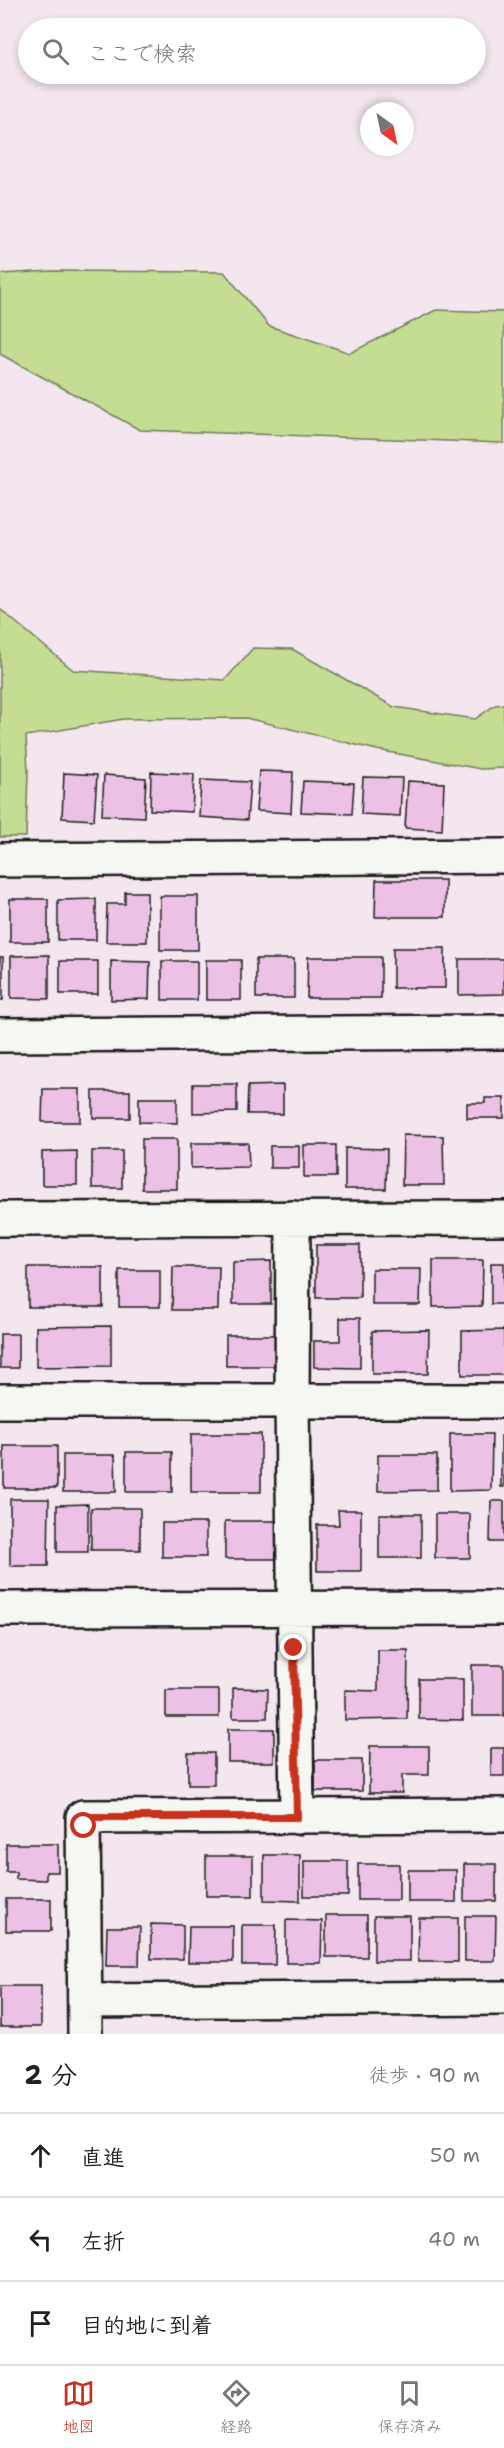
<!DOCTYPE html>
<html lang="ja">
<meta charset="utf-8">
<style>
:root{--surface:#fff;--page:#f2f2f2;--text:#202124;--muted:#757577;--line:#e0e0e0;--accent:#c8321e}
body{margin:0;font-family:"Shantell Sans","Klee One",sans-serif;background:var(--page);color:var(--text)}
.compass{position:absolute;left:360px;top:102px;width:54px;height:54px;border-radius:50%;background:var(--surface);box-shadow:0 3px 9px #0003;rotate:147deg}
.stop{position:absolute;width:18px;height:18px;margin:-14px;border:4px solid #c8321e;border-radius:50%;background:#fff}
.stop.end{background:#c8321e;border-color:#fff;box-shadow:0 2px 6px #0008}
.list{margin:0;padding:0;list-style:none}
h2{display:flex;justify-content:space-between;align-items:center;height:78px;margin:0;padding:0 24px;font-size:26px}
h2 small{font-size:20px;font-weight:400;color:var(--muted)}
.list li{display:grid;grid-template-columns:39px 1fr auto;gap:18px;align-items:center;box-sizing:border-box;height:84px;padding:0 24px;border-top:2px solid var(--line)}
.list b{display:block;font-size:22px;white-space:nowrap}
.list em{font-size:20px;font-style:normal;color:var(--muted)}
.icon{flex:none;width:33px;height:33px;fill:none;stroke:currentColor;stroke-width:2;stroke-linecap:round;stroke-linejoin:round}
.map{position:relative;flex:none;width:504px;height:2034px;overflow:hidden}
.search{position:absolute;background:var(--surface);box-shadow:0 3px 9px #0003;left:18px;right:18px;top:18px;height:66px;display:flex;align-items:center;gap:15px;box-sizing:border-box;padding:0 21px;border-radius:33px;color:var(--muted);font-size:22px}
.sheet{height:330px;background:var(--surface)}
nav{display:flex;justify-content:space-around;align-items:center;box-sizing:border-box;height:84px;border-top:2px solid var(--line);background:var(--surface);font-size:16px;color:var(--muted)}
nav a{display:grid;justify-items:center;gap:3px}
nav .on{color:var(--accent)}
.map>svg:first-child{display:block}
</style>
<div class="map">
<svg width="504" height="2034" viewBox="0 0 504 2034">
<rect width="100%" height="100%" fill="#f3e6ee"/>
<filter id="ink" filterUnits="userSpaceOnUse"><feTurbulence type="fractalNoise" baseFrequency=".0167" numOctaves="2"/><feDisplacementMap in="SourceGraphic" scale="12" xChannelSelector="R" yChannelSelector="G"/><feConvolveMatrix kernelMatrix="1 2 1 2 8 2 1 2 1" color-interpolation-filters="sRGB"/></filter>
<g filter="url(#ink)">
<!-- green -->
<path fill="#c5dd93" stroke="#707c58" stroke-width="1.5" d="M52 271 224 272 269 326 350 353 436 310 504 312V443L140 430 0 354V274Z
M0 609 73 670 225 680 253 648 292 649 394 707 475 719 495 705 504 704V768L481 769 377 750 246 718 123 719 26 736 28 771 26 837H0Z"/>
<!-- building -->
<path fill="#edc1e6" stroke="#1c1c1c" stroke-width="1.5" d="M259 771 293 772 291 813 256 811Z
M151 772 194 774 192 812 150 810Z
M64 773 97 775 94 820 62 818Z
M104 775 146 778 144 817 102 815Z
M363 777 402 778 400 816 361 814Z
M201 780 250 782 247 820 199 817Z
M303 781 354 783 352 814 301 812Z
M408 781 444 783 442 830 405 828Z
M376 880H445V917H375Z
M125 892H147V942H106L107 904H125Z
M160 896H198V950H160Z
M10 899H48V942H10Z
M96 899V940H58V900Z
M393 948H445V988H393Z
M49 955V999L11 998V956Z
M0 957H3V1000H0Z
M308 957H381V998H307Z
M256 959H294V998H256Z
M459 959H504V994L459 995Z
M206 960H241V1000H206Z
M60 961H98V994H60Z
M111 961 150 962 149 999 111 1000Z
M162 961H197V1000H162Z
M193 1084H237V1112L193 1113Z
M283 1085V1114H247L248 1086Z
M43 1089H80V1122H42Z
M93 1091H130V1118H93Z
M139 1098H177V1123L139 1122Z
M485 1098H504V1118H467V1103H485Z
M403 1135 443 1136 444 1185H402Z
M142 1139H177V1189H142Z
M191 1143H248L249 1167 191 1168Z
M304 1145H336V1177H304Z
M270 1146H299V1168H270Z
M345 1148 387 1149 386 1189H345Z
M77 1151V1185H42V1152Z
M92 1151H122V1188H92Z
M316 1245H360V1298H316Z
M433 1260H483L482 1306 433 1307Z
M271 1261V1304H233V1262Z
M491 1263H504V1304H491Z
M28 1267H103V1307H28Z
M173 1267H219L218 1310H172Z
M372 1269H421L420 1305H372Z
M119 1270H160V1307H119Z
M340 1318H360V1368L314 1367V1341H340Z
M111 1326V1366L36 1367V1327Z
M429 1330 428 1374H372V1331Z
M504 1330V1375H462V1331Z
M0 1334H18V1368H0Z
M226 1335H275V1366H226Z
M191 1434H261V1492H191Z
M450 1434H492L491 1490 450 1491Z
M501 1436H504V1487H501Z
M4 1446H57V1488H4Z
M126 1452H172V1492H126Z
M63 1455H115L116 1492H63Z
M378 1455H437V1490L378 1491Z
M10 1499H49L48 1566H10Z
M491 1501H504V1542H490Z
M88 1504V1552H57V1505Z
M91 1508H140V1550H91Z
M338 1510H361V1571H317V1525H339Z
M379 1514H421V1558H379Z
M435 1514H470V1558H435Z
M225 1521H276V1559H225Z
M162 1523H206V1557H162Z
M378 1650H408L407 1719 345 1720V1690L378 1691Z
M472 1665H504V1716H472Z
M419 1679H463V1720L419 1719Z
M233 1688 268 1689 267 1718H233Z
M166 1690H219V1717H166Z
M228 1729H274V1762H228Z
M370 1746H429V1775H402V1793H369Z
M491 1748H504V1776H491Z
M188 1753H214V1785H188Z
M315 1760H362V1791H315Z
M6 1844H58V1872H46V1880L16 1879V1872H6Z
M264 1855H300V1901L264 1900Z
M206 1856H253V1896H206Z
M304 1861H348V1896H304Z
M358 1864H399V1900H358Z
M464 1864H496V1901H464Z
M408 1870H456V1902H408Z
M6 1899H51V1931H6Z
M326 1915H367V1957H326Z
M374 1916H410V1961H374Z
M465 1916H496L495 1961H465Z
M419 1918H458V1962H418Z
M286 1920 322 1921 321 1963H286Z
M151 1924 183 1925V1959H151Z
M242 1925H276L275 1965H242Z
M189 1926H233V1962H188Z
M107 1927H140L139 1966H106Z
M0 1986H41V2027H0Z"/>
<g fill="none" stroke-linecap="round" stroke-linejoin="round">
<!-- minor casing -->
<g stroke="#1c1c1c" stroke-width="38">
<path id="minor" d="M0 860 504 856
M0 1035 504 1032
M293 1218 292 1400 297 1817
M0 1219 504 1218
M0 1401H504
M0 1609 504 1608
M85 2001 504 1998
M85 2034 83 1817 504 1815"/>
</g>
<!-- minor -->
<use href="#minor" stroke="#f6f6f2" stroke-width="33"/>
</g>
</g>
<g fill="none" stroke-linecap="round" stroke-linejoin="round" filter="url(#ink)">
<!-- route -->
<path stroke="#c8321e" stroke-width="8" d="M84 1826 83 1817H297L294 1648"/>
</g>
</svg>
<svg class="compass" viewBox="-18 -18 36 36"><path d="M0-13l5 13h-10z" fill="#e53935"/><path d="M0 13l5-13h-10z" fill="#757577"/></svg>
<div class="stop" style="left:84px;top:1826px"></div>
<div class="stop end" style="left:294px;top:1648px"></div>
<div class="search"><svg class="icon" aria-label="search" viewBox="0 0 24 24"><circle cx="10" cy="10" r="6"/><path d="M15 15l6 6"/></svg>ここで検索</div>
</div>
<section class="sheet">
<h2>2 分<small>徒歩 · 90 m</small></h2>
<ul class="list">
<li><svg class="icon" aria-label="ahead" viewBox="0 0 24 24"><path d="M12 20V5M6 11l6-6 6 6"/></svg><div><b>直進</b></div><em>50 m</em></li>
<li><svg class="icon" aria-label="left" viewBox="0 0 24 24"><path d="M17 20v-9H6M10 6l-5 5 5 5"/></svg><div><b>左折</b></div><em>40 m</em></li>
<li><svg class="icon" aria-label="arrive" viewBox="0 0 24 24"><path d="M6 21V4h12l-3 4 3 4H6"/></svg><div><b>目的地に到着</b></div></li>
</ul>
</section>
<nav>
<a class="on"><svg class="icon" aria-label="map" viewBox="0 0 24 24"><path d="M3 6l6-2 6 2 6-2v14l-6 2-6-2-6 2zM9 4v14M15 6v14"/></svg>地図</a>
<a><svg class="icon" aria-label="directions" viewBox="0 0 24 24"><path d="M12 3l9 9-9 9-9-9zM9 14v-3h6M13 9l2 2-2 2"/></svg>経路</a>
<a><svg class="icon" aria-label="saved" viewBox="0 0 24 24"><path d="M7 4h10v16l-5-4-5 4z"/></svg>保存済み</a>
</nav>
